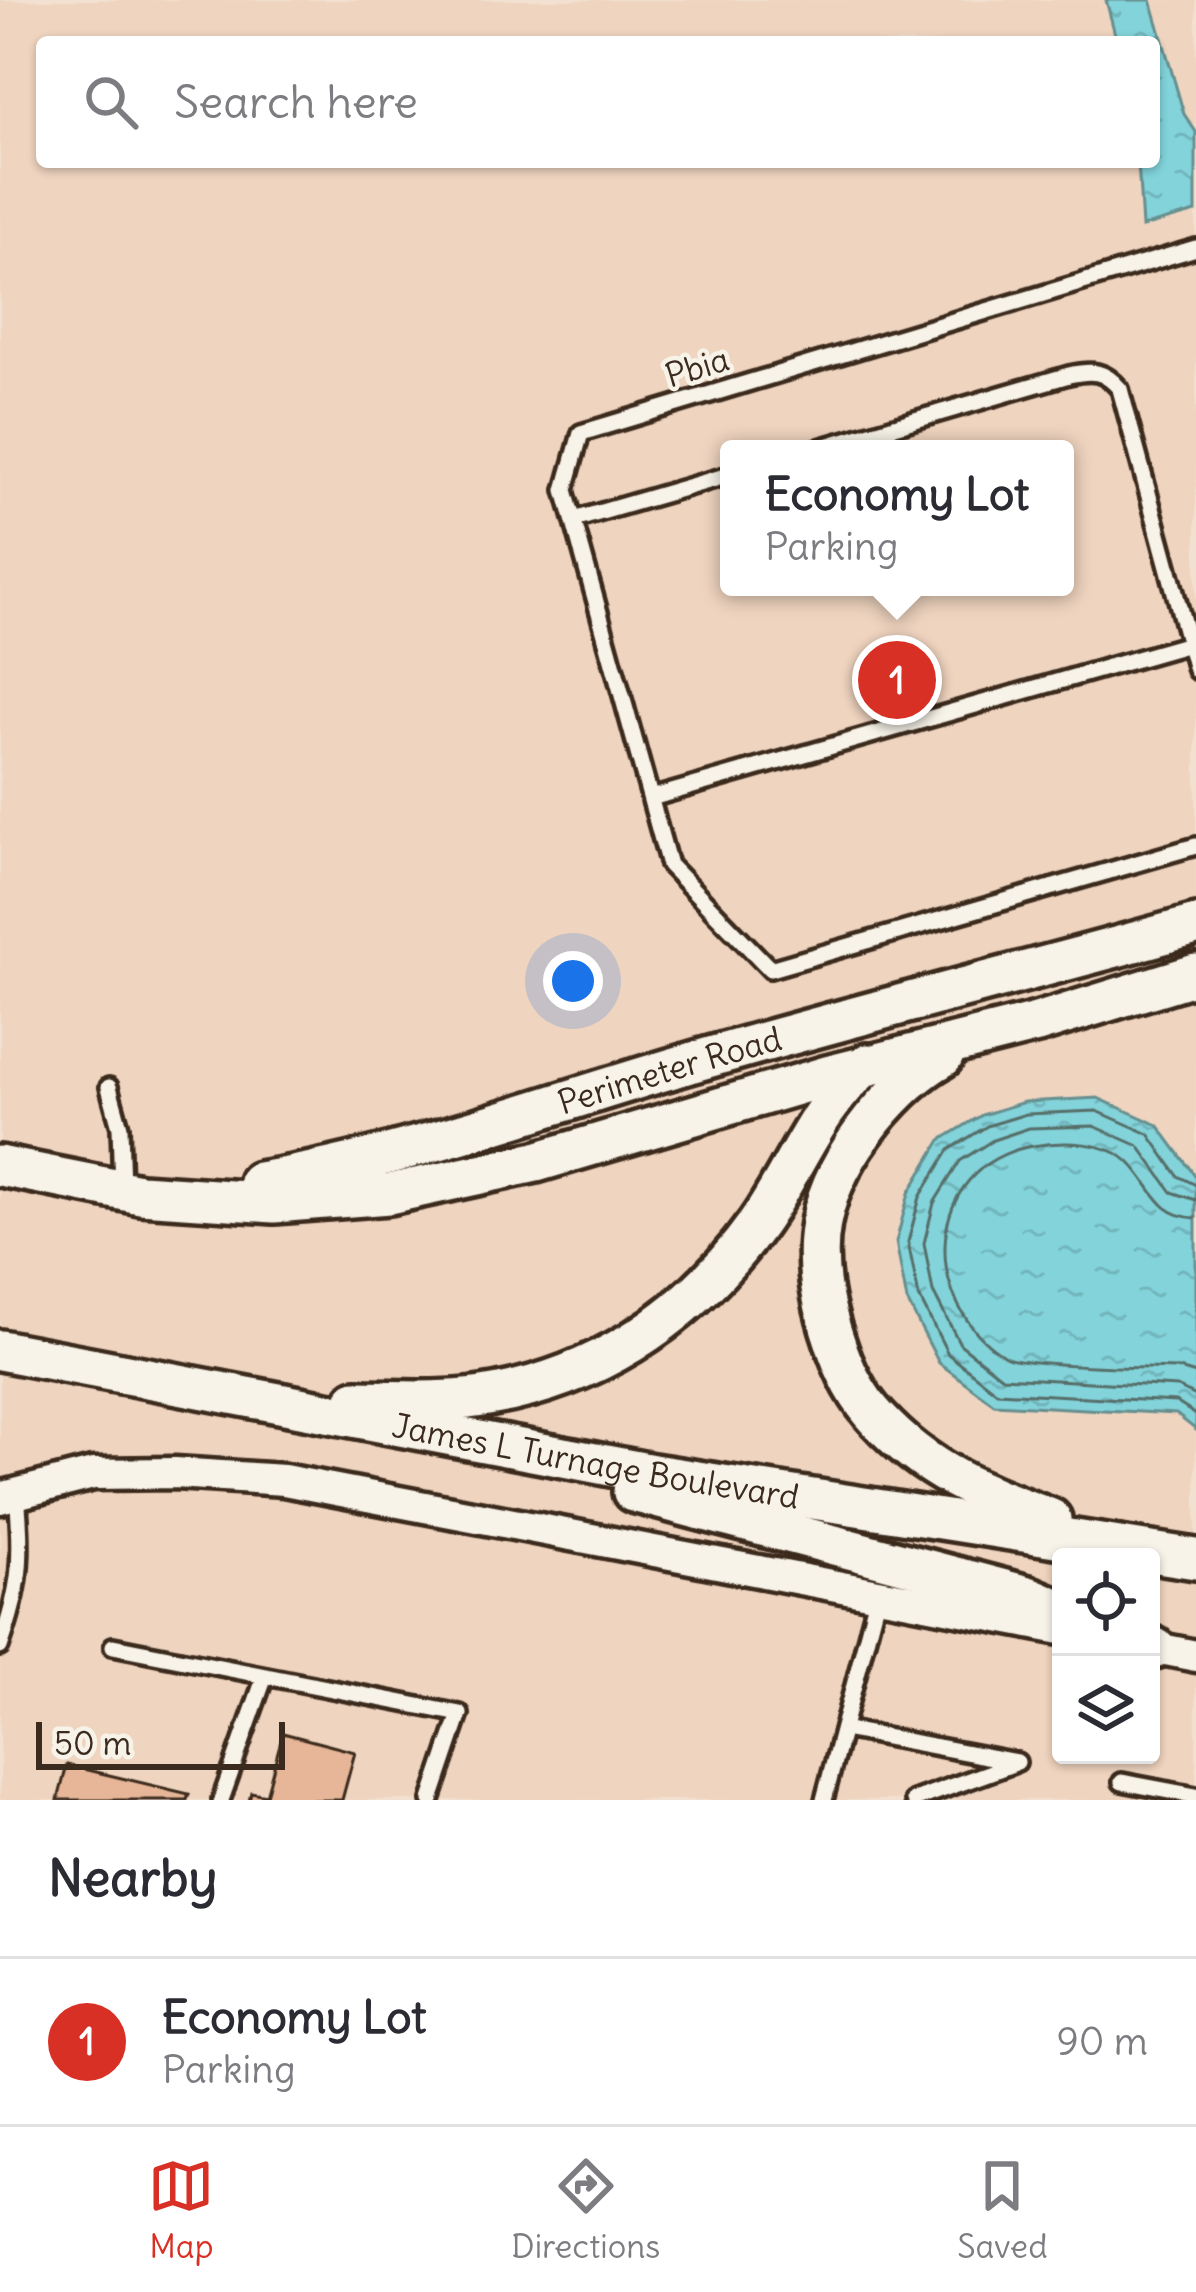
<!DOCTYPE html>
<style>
:root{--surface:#fff;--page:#f7f7f7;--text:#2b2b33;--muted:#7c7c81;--line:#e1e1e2;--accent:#d93025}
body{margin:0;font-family:Delius,sans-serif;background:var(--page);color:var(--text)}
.controls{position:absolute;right:36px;bottom:36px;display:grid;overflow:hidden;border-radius:12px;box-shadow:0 3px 9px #0004}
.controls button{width:108px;height:108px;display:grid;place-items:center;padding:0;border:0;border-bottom:3px solid var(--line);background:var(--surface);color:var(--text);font:60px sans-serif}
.scale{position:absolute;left:36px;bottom:30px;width:249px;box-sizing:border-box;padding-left:12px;border:6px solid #3b2a1e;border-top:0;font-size:33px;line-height:42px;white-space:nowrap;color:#3b2a1e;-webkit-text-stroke:9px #f7f3e8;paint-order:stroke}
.you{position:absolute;left:573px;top:981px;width:42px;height:42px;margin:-30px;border:9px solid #fff;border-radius:50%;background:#1a73e8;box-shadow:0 0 0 18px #1a73e833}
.badge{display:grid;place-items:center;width:78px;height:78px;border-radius:50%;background:var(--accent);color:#fff;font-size:39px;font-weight:700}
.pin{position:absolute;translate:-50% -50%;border:6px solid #fff;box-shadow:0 3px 12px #0006}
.popup{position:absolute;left:720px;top:440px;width:354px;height:156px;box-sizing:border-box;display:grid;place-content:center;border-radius:12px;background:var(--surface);filter:drop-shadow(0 3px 9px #0005);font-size:39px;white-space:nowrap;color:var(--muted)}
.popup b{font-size:45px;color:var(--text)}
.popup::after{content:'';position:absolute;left:50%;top:100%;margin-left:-24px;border:24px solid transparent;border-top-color:var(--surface)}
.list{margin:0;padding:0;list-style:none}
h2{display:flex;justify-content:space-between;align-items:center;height:156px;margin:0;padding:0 48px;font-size:51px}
h2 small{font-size:39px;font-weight:400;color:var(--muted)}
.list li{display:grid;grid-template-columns:78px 1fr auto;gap:36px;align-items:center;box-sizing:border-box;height:168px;padding:0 48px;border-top:3px solid var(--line)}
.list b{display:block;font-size:45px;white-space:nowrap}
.list p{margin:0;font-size:39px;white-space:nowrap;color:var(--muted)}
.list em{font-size:39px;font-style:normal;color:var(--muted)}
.icon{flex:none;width:66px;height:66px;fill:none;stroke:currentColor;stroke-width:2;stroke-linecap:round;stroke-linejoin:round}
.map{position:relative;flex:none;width:1196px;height:1800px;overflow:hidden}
.search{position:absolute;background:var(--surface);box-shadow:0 3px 9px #0004;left:36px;right:36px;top:36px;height:132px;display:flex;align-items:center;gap:30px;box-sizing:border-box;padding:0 42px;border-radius:12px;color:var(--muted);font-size:45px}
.sheet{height:324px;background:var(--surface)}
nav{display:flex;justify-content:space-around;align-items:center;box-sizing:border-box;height:168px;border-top:3px solid var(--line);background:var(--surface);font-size:33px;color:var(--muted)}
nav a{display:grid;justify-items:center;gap:6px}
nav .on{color:var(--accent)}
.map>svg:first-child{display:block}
</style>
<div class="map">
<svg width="1196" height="1800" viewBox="0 0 1196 1800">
<defs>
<pattern id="water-ripples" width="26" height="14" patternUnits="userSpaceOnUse" patternTransform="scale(3)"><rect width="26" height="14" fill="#82d3da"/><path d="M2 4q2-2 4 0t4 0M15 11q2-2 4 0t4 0" fill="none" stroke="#71b5bb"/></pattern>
</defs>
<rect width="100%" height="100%" fill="#f2e1d0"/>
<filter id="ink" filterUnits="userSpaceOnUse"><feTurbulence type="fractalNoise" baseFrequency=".00833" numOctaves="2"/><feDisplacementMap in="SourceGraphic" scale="24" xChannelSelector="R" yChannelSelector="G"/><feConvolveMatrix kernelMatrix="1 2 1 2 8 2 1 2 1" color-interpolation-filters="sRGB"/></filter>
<g filter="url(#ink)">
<!-- built -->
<path fill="#efd4bf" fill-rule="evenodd" d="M0 0H1196V1800H0ZM42 42H1154V162H42ZM729 449H1065V587H729ZM1061 1557H1151V1755H1061Z"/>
<!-- water -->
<path fill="url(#water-ripples)" stroke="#668f8f" stroke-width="3" d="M1106 0H1151L1184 114 1196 132V212L1142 227 1138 162H1154V42H1117Z
M1098 1098 1158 1125 1196 1177V1430L1176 1414 994 1404 939 1363 907 1301 896 1242 909 1193 941 1140 982 1115 1024 1102Z"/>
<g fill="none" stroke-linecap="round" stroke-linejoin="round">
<!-- shore -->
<path stroke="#576e69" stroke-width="3" d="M1196 1185 1178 1176 1149 1134 1097 1111 1026 1114 987 1126 949 1150 920 1197 908 1242 919 1297 948 1354 997 1392 1176 1402 1196 1415
M1196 1200 1172 1192 1139 1146 1094 1126 1029 1128 993 1140 960 1161 934 1203 924 1243 933 1292 960 1344 1002 1377 1177 1387 1196 1396
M1196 1218C1156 1216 1153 1185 1129 1162 1105 1140 1061 1141 1032 1146 922 1166 920 1304 1005 1356 1021 1366 1151 1368 1179 1369L1196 1374"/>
</g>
<!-- building -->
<path fill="#e7b698" stroke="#3b2a1e" stroke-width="3" d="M283 1733 355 1752 342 1800H249L251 1792 266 1795Z
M67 1765 189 1794 187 1800H58Z"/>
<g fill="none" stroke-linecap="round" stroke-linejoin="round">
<!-- service casing -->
<g stroke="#3b2a1e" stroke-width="24">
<path id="service" d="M1196 248 581 433 565 490 669 865 770 969 1196 846
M816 449 1069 375C1092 370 1104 370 1120 389L1196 670
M574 520 729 475
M651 798 1196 642
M109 1087 120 1127 122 1188
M113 1646 460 1714 431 1800
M0 1647C21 1587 23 1558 17 1494
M843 1729 1017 1762
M1122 1782 1196 1796
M221 1800 265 1676
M824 1800 878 1594
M914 1800 1013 1764"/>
</g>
<!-- minor casing -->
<g stroke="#3b2a1e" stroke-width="39">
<path id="minor" d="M0 1498 93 1474 175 1473 284 1480 1061 1629
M1151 1647 1196 1656"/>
</g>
<!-- tertiary casing -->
<g stroke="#3b2a1e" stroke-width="48">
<g id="tertiary">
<path d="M943 1057C916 1072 894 1094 874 1118 816 1190 804 1251 834 1339 843 1368 857 1397 878 1419 930 1475 982 1493 1051 1519"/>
<path d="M0 1166 140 1194 274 1203 389 1194 536 1162 827 1076 1037 1023 1196 974"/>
<path id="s1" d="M259 1182C398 1160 547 1105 683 1065 853 1015 1025 973 1196 925"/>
<path id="s2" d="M0 1350 653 1474 1196 1559"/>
<path d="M356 1400C393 1400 431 1403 467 1399 587 1385 688 1321 758 1223 795 1170 816 1107 867 1064"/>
<path d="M633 1492 1028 1596 1061 1610"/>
<path d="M1151 1646 1155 1648"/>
</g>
</g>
<!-- service -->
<use href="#service" stroke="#f7f3e8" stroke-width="15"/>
<!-- minor -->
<use href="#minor" stroke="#f7f3e8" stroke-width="30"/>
<!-- tertiary -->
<use href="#tertiary" stroke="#f7f3e8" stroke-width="39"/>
</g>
</g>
<g text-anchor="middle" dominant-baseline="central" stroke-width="9" stroke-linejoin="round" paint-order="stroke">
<!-- street labels -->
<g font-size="33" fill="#3b2a1e" stroke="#f7f3e8">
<text transform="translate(697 367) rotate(-17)">Pbia</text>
<text stroke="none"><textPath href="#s1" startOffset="426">Perimeter Road</textPath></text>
<text stroke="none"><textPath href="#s2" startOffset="606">James L Turnage Boulevard</textPath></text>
</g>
</g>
</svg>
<div class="controls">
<button><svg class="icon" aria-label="locate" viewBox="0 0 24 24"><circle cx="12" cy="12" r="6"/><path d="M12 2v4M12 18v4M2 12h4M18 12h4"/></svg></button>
<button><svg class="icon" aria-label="layers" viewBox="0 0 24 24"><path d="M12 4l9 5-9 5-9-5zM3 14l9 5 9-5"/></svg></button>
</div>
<div class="scale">50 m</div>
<div class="you"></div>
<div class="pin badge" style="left:897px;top:680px">1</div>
<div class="popup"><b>Economy Lot</b>Parking</div>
<div class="search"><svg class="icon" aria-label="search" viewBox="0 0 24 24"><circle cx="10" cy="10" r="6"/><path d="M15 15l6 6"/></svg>Search here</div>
</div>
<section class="sheet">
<h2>Nearby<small></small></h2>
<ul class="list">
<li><span class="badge">1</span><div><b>Economy Lot</b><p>Parking</p></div><em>90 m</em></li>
</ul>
</section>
<nav>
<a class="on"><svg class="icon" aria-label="map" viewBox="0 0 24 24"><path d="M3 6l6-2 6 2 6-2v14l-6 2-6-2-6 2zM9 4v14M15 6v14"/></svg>Map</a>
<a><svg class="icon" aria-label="directions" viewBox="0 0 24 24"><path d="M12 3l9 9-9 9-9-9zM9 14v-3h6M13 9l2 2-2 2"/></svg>Directions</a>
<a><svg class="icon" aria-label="saved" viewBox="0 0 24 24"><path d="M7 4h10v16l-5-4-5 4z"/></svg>Saved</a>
</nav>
